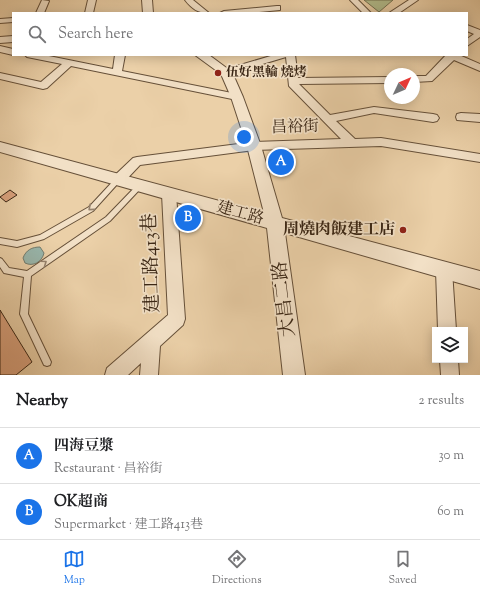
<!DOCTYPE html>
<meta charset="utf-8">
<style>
:root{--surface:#fff;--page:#f6f6f6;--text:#202124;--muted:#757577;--line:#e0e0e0;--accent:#1a73e8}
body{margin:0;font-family:"Sorts Mill Goudy","Noto Serif TC",serif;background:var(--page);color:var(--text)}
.controls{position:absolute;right:12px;bottom:12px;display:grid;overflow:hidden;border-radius:0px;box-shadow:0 2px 10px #0003}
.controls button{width:36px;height:36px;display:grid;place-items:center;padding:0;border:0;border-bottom:1px solid var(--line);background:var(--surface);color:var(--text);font:20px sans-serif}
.compass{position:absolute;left:384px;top:68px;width:36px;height:36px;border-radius:50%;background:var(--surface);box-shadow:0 2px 10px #0003;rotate:46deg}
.you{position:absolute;left:244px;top:137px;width:14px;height:14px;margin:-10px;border:3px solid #fff;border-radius:50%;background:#1a73e8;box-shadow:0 0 0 6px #1a73e833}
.badge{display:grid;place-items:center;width:26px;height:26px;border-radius:50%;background:var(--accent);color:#fff;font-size:13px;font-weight:700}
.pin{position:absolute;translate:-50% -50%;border:2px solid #fff;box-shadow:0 1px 4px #0006}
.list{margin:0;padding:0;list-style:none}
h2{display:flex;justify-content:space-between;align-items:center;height:52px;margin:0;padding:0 16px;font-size:17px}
h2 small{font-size:13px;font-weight:400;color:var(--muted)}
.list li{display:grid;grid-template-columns:26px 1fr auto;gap:12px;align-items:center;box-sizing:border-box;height:56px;padding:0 16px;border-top:1px solid var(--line)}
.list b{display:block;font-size:15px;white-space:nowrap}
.list p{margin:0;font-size:13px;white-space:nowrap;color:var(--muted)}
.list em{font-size:13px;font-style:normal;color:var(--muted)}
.icon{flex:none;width:22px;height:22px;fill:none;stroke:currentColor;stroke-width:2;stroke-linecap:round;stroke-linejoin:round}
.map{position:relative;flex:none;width:480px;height:375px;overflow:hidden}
.search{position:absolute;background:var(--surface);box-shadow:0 2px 10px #0003;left:12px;right:12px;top:12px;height:44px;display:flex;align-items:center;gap:10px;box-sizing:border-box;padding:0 14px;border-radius:0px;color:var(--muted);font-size:15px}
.sheet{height:164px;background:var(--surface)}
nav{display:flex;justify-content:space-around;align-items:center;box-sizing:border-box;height:56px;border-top:1px solid var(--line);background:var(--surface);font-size:11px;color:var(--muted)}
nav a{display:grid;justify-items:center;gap:2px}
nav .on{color:var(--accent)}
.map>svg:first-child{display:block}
</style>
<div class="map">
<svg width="480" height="375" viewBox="0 0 480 375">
<rect width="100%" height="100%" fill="#ebd0a8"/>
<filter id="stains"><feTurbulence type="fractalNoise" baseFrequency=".005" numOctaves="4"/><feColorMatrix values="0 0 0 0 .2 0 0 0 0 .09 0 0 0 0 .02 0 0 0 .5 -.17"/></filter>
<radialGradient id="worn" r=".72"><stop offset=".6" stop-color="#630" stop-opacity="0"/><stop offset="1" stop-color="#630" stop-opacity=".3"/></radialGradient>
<!-- green -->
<path fill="#b1bc8c" stroke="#757050" d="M364 0H393L379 12Z"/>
<!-- water -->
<path fill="#98b6ac" stroke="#727c6f" d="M40 247 44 253C42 262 33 267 25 263L23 258C26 250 32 247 40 247Z"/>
<!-- building -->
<path fill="#daa27e" stroke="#392514" d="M10 190 17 195 6 202 0 197Z
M0 310 32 362 16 375H0Z"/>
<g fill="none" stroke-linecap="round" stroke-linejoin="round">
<!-- service casing -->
<g stroke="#665039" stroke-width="2">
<path id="service" d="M116 178H120L121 180 93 211 44 239 17 247 0 244V238L17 241 40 235 89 207Z
M138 184H142L143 186 110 221 31 276 28 314 51 362 50 365 47 366 44 365 20 314 24 277 4 273 0 267V258L2 259 9 268 27 271 106 217Z"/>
</g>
<!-- minor casing -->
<g stroke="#665039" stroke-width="2">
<path id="minor" d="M42 0 49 1 44 13H36Z
M88 0H96L93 13H85Z
M185 0H193L209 13C198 13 192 9 185 0Z
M350 0H358L371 13H363Z
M409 0H418L399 13H389Z
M277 6H280V10L249 13H220L224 11Z
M13 18V22L0 23V19Z
M467 25 480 30V37L467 46V39L474 34 467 31Z
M13 36V42L0 43V37Z
M0 46 13 49V55L0 52Z
M25 55H44L113 69 115 55H125L122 71 237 94 242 97 237 100 71 66 47 88 43 89 0 79V73L41 82 62 64 27 57Z
M274 55H295L298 78 390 77V83L299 84 330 115 374 107 433 114 437 115 439 118 437 121 433 122 374 113 336 121 355 139 381 138 480 154V162L381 146 254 150 140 165 123 183 118 185 113 183 112 180 113 177 133 158 137 157 254 142 341 139 289 86 286 57 226 75 221 72 223 70Z
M446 55H459L480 64V71L454 60 432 81 414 82V76H426Z
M461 113 480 114V122L457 120 456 117 457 114Z
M169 189 174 190 176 194 185 319 183 325 160 346 158 375H140L141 363 128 375H105L107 368 168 315 162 194 164 190Z
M444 263 449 265 452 270 456 330H438L436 270 439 265Z
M440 360H458L459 375H441Z"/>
</g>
<!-- tertiary casing -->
<g stroke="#665039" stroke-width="2">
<path id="tertiary" d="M142 0H152L153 13H143Z
M195 55H209L232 72 243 97 261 146 282 218 480 271V289L285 233 305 375H283L267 228 0 152V142L264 213 247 146 231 97 221 74Z"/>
</g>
<!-- service -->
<use href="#service" fill="#f2e0c6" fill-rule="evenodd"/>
<!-- minor -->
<use href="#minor" fill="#f2e0c6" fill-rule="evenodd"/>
<!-- tertiary -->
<use href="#tertiary" fill="#f2e0c6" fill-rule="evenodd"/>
</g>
<!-- one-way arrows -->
<defs><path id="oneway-chevron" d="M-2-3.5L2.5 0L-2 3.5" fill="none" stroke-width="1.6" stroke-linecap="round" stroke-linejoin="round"/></defs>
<g stroke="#96826d">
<use href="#oneway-chevron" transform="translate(91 208) rotate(140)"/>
<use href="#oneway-chevron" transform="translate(44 263) rotate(-35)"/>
</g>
<!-- markers -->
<g fill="#8f2418" stroke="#f2e0c6" stroke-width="1.5">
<circle cx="218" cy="73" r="4"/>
<circle cx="403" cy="230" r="4"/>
</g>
<g text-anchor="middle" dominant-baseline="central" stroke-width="3.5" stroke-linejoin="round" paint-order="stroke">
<!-- far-poi labels -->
<g font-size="13" font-weight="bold" fill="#392514" stroke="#f2e0c6" text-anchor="start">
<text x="226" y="73">伍好黑輪 燒烤</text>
</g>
<!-- street labels -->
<g font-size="16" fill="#392514" stroke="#f2e0c6">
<text transform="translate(295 128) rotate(-2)">昌裕街</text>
<text transform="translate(240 214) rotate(16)">建工路</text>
</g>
<!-- poi labels -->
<g font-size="16" font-weight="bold" fill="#392514" stroke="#f2e0c6" text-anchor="end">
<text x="395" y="230">周燒肉飯建工店</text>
</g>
<!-- near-street labels -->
<g font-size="19" fill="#392514" stroke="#f2e0c6">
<text transform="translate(152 263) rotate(-92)">建工路413巷</text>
<text transform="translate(285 299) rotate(-97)">大昌二路</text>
</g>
</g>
<rect width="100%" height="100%" filter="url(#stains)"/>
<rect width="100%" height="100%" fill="url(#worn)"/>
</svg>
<div class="controls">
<button><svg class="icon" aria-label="layers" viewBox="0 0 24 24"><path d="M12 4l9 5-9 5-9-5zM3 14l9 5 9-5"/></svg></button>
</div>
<svg class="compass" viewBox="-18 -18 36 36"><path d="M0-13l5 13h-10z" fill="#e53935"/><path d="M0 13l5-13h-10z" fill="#757577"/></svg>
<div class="you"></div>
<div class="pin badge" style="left:281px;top:162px">A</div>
<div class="pin badge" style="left:188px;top:218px">B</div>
<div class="search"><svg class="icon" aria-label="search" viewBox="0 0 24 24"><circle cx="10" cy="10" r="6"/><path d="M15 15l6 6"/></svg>Search here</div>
</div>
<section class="sheet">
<h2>Nearby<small>2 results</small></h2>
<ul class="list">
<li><span class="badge">A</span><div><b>四海豆漿</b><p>Restaurant · 昌裕街</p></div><em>30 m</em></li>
<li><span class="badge">B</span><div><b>OK超商</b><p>Supermarket · 建工路413巷</p></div><em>60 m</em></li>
</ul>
</section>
<nav>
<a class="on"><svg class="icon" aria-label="map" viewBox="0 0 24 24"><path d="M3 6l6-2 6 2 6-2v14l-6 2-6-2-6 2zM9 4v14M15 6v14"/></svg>Map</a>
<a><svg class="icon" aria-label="directions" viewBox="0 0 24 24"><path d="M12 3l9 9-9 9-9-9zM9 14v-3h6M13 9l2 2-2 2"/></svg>Directions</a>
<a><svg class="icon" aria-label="saved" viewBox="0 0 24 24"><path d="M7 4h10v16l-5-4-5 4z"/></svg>Saved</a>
</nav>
